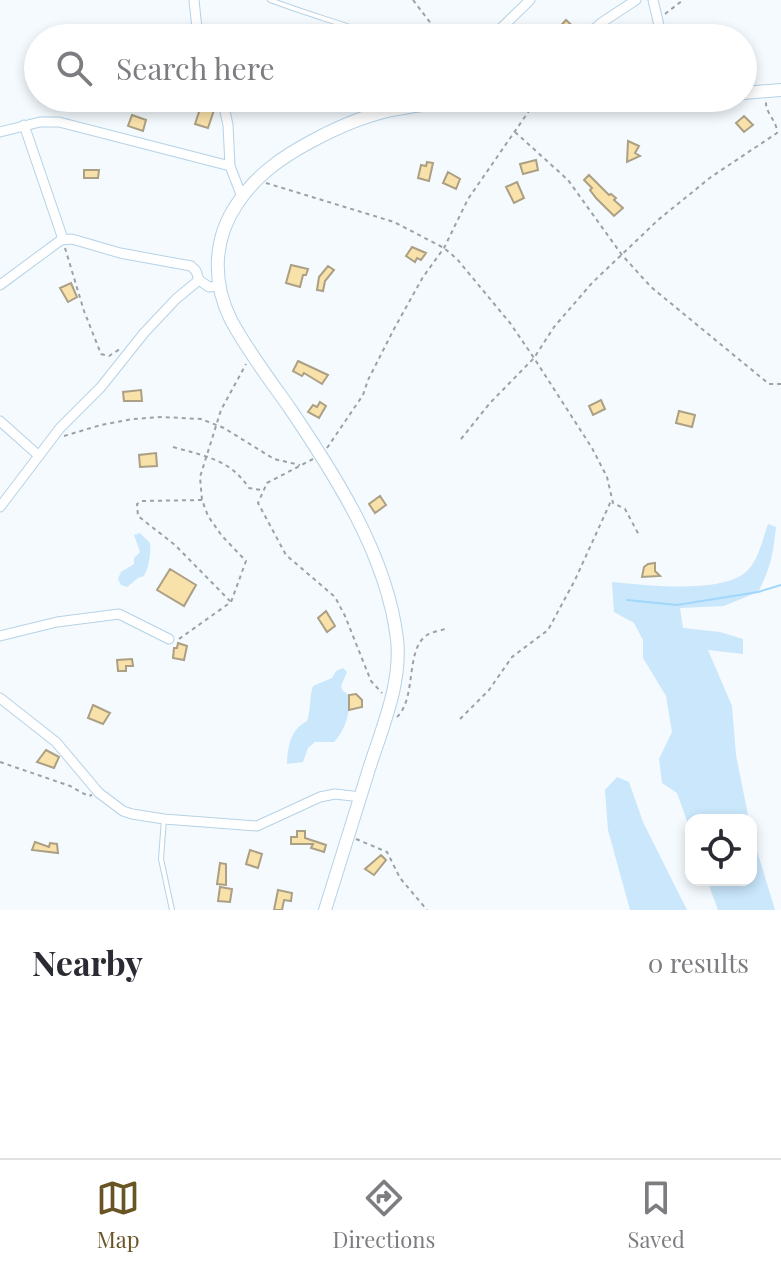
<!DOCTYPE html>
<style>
:root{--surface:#fff;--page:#f2f2f3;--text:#2b2b33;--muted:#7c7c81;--line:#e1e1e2;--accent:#695524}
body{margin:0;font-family:"Playfair Display",serif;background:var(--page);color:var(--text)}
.controls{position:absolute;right:24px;bottom:24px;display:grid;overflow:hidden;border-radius:16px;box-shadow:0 4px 12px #0003}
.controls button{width:72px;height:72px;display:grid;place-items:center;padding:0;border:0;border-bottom:2px solid var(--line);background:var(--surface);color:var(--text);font:40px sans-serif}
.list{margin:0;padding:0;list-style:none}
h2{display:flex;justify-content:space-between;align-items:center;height:104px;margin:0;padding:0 32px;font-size:34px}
h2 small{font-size:26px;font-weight:400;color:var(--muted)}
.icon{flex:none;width:44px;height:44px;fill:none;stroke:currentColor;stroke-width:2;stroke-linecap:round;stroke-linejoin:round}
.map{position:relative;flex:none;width:781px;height:910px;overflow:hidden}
.search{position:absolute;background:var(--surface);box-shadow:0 4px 12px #0003;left:24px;right:24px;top:24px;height:88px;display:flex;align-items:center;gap:20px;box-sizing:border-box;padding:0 28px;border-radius:44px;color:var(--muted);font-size:30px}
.sheet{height:248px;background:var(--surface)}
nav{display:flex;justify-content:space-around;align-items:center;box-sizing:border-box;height:112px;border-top:2px solid var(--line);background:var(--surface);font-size:22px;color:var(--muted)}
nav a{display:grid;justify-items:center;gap:4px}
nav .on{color:var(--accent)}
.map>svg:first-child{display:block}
</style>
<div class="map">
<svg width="781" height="910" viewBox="0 0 781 910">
<rect width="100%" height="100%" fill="#f4fafe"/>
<!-- green -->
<path fill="#cae7fc" d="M768 524 776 527C773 555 771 567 758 592L724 606 680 608 683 628 720 632 743 639V654L708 650 732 706 736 755 749 820H691V832L677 793 662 783 659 759 672 732 666 696 643 658V640L634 623 614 612 612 582C643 585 725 595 748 570 759 558 763 538 768 524Z
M140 533 150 543C151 553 149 567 144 576L138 578 127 587 121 585 118 579 121 572 134 564V558L140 552 134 535Z
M343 668 347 672 341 686 343 691 349 695C350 712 347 728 334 742H315L308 748 303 762 287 764C288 746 290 730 307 721 311 710 309 698 313 686L332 678 336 671Z
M617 777 629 782 643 822 687 910H630L608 830 605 790Z
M751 831 775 910H718L707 880H751Z"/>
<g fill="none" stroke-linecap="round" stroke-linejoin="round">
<!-- stream -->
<path stroke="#a2d7fc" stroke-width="2" d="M627 600 677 605 758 592 781 585"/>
</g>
<!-- building -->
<path fill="#f9e1aa" stroke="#ab9f84" stroke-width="2" d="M566 20 575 28 567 38H562L555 32Z
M201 106 214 110 208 128 195 124Z
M132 115 146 120 143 131 128 126Z
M744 116 753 125 744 132 736 123Z
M628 141 639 146 635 153 640 156 627 162Z
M536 160 538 170 523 174 520 164Z
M427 162 433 163 429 181 418 178 421 165 426 166Z
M84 170H99L98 178H84Z
M448 172 460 179 456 189 443 183Z
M589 175 609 195 611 194 616 198 614 200 623 208 614 216 596 198 590 190 592 188 584 180Z
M517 182 524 198 514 203 506 187Z
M412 247 426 253 421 260 417 258 415 262 406 256Z
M291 265 308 269 306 275H303L300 287 286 283Z
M328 266 334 270 325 281 323 291 317 290 319 277Z
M71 283 77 297 68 302 60 288Z
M298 361 328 375 322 384 304 373 302 376 293 371Z
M141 390 142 401H124L123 392Z
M601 400 605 409 593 415 589 406Z
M320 402 326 406 319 418 308 412 313 405 317 407Z
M679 411 695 415 692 427 676 423Z
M156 453 157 466 140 467 139 455Z
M380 496 386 505 375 513 369 504Z
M655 563V571L660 576 642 577 644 567 648 564Z
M170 569 196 585 184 606 157 590Z
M326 611 335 626 327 632 318 618Z
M178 643 187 646 184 660 173 658 174 648H177Z
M132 659 133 666H126V671H118L117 660Z
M356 694 362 700V707L349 710V695Z
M93 705 110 713 103 724 88 718Z
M46 750 59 757 54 768 37 762Z
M297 831H305V838L326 845 324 852 311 848 313 844H291V837H297Z
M35 842 49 847 50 843 57 844 58 853 32 850Z
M250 850 262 854 258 868 246 864Z
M381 855 386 860 374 875 365 869Z
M220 863 226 864V885L217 884Z
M220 887 232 889 230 902 218 901Z
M278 890 292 893 291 901 284 900 282 910H274Z"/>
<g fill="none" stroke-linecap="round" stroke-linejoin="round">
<!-- service casing -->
<g stroke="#b6d2e6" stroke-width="6">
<path id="service" d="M270 0C307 14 344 24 381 38
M164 819 161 859 172 910"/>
</g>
<!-- minor casing -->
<g stroke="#b6d2e6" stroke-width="11">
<path id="minor" d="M194 0 198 38
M653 0 662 38
M491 38 530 0
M584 38 601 23 636 0
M222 98 228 125 230 166 242 197
M24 125 63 239
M0 132 40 122H59L230 166
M0 285 61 240 72 239 120 253 191 266 196 271 199 280
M0 421 38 455
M0 507 60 428 101 387 144 333 176 299 199 280 209 287 219 286
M0 636 57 622 119 614 169 639
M0 698 56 742 99 793 123 811 132 814 164 819 257 826 320 797 335 794 361 797"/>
</g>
<!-- secondary casing -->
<g stroke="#b6d2e6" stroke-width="14">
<path id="secondary" d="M743 93 781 90
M325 910C340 863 354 816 369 769 382 728 402 683 397 639 387 555 335 475 289 407 269 379 247 350 231 320 212 282 213 239 237 204 256 175 282 157 312 141 338 127 368 114 397 109 483 93 574 102 661 98"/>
</g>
<!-- path -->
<path stroke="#9ba2a7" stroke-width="2" stroke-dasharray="4 4" stroke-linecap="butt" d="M413 0 442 38
M665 14 683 0
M515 132 568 180 622 255 651 287 769 384H781
M266 183 394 222 444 248 457 259 510 323 534 358 592 448 607 477 613 503 625 509 639 535
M65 248 84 311 101 354 109 356 120 349
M64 436 101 425 133 419 162 417 201 419 224 428 274 459 300 465
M461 439 490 403 534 358 554 327 592 283 658 220 711 177 777 133C777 120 765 113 766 101
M173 447C204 456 230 459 249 488L261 490
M327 448 363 395 368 380 394 329 423 277 444 248 468 199 531 108
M313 459 267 483 258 503 286 555 335 597 345 616 371 681 382 693
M202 500 142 501 137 504 138 516 175 545 230 601
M179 639 231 602 246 561 222 536 208 516 202 500 200 477 221 410 246 364
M397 717C417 698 405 649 427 635 432 632 439 631 445 629
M460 719 489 690 512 657 548 630 575 580 611 501
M0 762 70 786 88 796 92 795
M356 839 387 852 400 878 427 910"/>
<!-- service -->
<use href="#service" stroke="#fff" stroke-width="4"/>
<!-- minor -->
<use href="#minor" stroke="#fff" stroke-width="9"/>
<!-- secondary -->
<use href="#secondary" stroke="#fff" stroke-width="12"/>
</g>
</svg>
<div class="controls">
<button><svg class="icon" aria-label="locate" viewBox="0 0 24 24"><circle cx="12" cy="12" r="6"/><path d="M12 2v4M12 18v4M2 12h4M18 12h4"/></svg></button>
</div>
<div class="search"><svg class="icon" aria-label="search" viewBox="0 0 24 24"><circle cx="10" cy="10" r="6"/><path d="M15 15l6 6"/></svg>Search here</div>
</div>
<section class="sheet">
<h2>Nearby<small>0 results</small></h2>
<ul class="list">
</ul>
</section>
<nav>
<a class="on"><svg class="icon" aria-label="map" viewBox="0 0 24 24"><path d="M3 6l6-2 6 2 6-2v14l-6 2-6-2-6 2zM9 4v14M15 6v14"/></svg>Map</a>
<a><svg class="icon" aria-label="directions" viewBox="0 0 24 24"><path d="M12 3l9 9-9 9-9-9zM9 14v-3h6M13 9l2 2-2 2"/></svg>Directions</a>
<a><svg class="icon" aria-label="saved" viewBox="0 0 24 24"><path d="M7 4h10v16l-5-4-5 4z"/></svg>Saved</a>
</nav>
